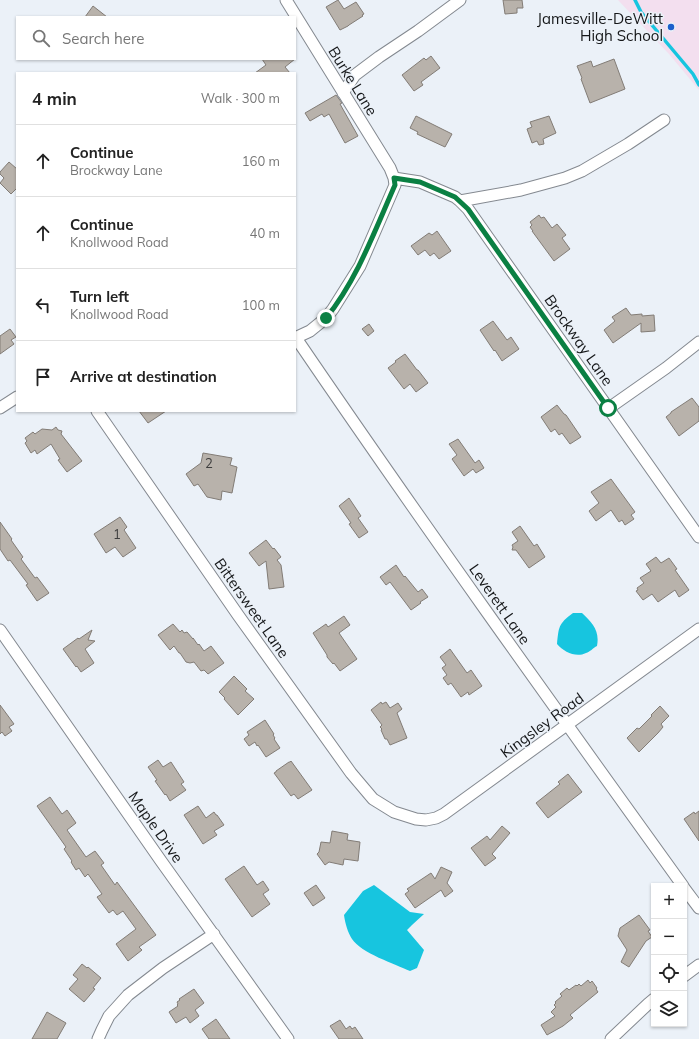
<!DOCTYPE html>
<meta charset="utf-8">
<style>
:root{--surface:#fff;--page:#f6f6f6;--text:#222;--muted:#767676;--line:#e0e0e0}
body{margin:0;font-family:Mulish,sans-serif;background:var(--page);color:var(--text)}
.controls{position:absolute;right:12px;bottom:12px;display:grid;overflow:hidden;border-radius:0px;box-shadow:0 1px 3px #0004}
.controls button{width:36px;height:36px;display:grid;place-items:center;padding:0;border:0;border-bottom:1px solid var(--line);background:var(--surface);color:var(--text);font:20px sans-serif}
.stop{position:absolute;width:12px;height:12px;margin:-9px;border:3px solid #0b8043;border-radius:50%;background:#fff}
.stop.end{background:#0b8043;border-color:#fff;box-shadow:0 1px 4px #0008}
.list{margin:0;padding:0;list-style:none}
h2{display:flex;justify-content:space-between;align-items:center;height:52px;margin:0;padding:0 16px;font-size:17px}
h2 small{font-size:13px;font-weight:400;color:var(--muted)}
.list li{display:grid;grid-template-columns:26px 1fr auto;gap:12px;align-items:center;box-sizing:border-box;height:72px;padding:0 16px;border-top:1px solid var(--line)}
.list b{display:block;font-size:15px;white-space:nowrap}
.list p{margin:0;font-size:13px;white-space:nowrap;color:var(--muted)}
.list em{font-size:13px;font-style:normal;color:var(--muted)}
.icon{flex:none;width:22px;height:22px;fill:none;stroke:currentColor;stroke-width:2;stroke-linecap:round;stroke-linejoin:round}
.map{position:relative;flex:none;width:699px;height:1039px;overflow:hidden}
.search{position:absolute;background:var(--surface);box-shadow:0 1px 3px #0004;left:16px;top:16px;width:280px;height:44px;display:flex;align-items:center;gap:10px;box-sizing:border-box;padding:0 14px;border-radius:0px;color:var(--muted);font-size:15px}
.panel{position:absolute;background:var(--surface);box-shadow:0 1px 3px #0004;left:16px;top:72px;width:280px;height:340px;border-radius:0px}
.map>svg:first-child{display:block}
</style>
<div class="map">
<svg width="699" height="1039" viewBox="0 0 699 1039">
<rect width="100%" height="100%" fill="#ebf1f8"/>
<!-- education -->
<path fill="#f3dfef" d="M618 0H699V90L669 54Z"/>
<!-- water -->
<path fill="#17c5df" d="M573 613H582C592 623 600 630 597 646 593 648 590 652 586 653 576 658 564 652 557 644 559 627 558 624 573 613Z
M374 885 410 912 424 914 412 925 407 930 424 950 417 968 410 971C395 964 361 953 352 939 348 933 345 923 344 915L363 891Z"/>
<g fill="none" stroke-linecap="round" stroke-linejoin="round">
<!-- stream -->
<path stroke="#17c5df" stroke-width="3.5" d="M635 0 641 12 693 74 699 85"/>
</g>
<!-- building -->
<path fill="#b8b2ab" stroke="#827c76" d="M338 0 344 9 356 2 364 14 362 15 363 16 349 25 348 26 340 30 326 7Z
M503 0H522L523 8H517V13L505 14Z
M93 6 107 17H85Z
M431 56 440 68 421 82 423 85 414 91 402 75 424 58 426 60Z
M262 59H295L285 67 290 73H255L266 65Z
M614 59 625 89 590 103 581 79 582 78 577 66 591 61 593 67Z
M336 95 342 103 340 104 358 136 345 143 329 114 324 117 322 114 310 121 305 113Z
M416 116 452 134 445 147 417 134 418 132 410 128Z
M549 116 556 133 543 139 544 144 539 145 537 141 532 143 527 129 532 127 530 122Z
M9 162 17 169V188L11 194 0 183 4 178 0 174V172Z
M539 215 541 218 544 217 552 228 557 224 566 235 562 238 570 249 554 261 532 231H533L530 227 532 225 530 222Z
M437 231 451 251 439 259 434 253 430 256 425 250 418 255 411 246 429 233 432 235Z
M626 308 631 315 642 314V316L654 315 655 331 641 332V323L613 343 604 330 615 321 612 317Z
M493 321 507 340 511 337 519 349 502 361 495 350 494 351 480 330Z
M369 324 374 331 368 336 362 329Z
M10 329 16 337 11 340 14 344 0 354V336Z
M405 354 417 370H418L428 383 416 392 410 384 404 389 388 368 396 362 395 361Z
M692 398 699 407V421L679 436 666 417 671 413V412Z
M557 405 564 414 566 415 581 437 570 444 562 433 559 435 555 429 551 432 541 417Z
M139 411H166L148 423Z
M56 427 58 430 62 431 61 434 82 461 67 472 58 460 60 459 51 444 37 454 35 450 31 453 25 443 27 441 25 438 33 432 35 434 42 429 52 430Z
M458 439 475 463 479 460 484 468 476 473 473 469 464 476 452 459 457 455 449 444Z
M203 453 232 458 230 465 237 467 232 493 222 491 221 500 207 497 198 484 194 486 186 474 201 463Z
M611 479 635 512 631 515 634 519 625 525 622 520 619 522 611 510 596 521 589 511 599 503 591 492Z
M349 498 361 516 358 518 368 532 359 538 349 524 351 523 339 506Z
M120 517 127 527 124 530 136 548 123 557 115 547 106 553 94 534Z
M0 522 12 539 11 540 23 557 21 559 35 578 37 577 49 593 37 601 26 585 28 584 10 560 8 561 0 549Z
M520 526 534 546 537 544 545 557 529 568 516 550H512L513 547 512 545 518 541 512 532Z
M266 540 273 549 274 548 281 557 277 560 281 565 284 587 269 589 266 561 259 566 249 553Z
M656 557 661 563 669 558 677 569 675 570 689 590 679 597 675 590 658 602 652 594 643 600 636 591 638 590 637 588 644 583 640 578 651 571 646 564Z
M396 565 404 577 405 576 418 592 422 589 428 597 420 602 421 603 411 610 390 582 386 585 380 577Z
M344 616 350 625 339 633 357 659 340 671 334 663 333 664 327 657V655L313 633 326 624 328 627Z
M173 624 180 632 182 630 184 633 187 632 193 639V638L198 645 199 644 204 651 211 646 224 663 208 674 204 670 201 671 194 662 190 663 186 662 180 653H179L174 646 170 650 158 635Z
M92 630 88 640 95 641 85 649 94 663 81 672 77 666 76 667 63 649 78 638 79 639Z
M450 649 467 673 471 670 482 686 469 695 468 692 461 697 451 683 448 685 443 678 447 675 442 668 446 665 440 657Z
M234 676 247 689 245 691 254 699 238 715 224 699 225 698 219 692Z
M381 702 382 704 386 702 390 708 398 703 402 709 397 713 407 738 390 745 387 739H385L381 730 382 729 380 727 382 725 371 710Z
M0 705 14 724 9 727 12 731 5 736 2 732 0 734Z
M660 706 669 716 661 724 663 727 658 733 639 752 627 738 637 728 639 729 652 716 651 715Z
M265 720 274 734 273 735 275 738 274 739 280 748 266 757 258 745 257 746 255 742 249 746 244 739 249 735 247 732Z
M158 760 163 767 171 762 184 782 181 784 186 790 170 801 166 794 165 795 155 781 157 780 148 767Z
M291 761 312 790 298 799 294 794 291 796 274 773 276 772V771L289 762H290Z
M568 774 582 792 548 818 536 803 560 784 558 782Z
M50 797 62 814 67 810 76 823 67 830 86 857 95 851 104 863 101 865 115 885 117 882 156 935 139 947 142 950 128 961 116 944 136 929 123 911 117 915 113 910 109 913 97 897 102 894 88 874 85 877 79 868 76 870 71 862 72 861 64 849 66 847 37 806Z
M198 806 206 818 214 812 216 815H217L224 825 214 831 217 835 203 844 184 815Z
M699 811V841L684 819 694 812 695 814Z
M502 826 510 833 492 854 496 858 485 866 471 848 487 836 490 840Z
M332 831 348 834 347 840 360 842 358 861 344 859 343 865 329 862 325 865 317 854 319 852 321 842 330 843Z
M244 866 257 885 263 881 269 890 263 894 270 904 252 917 225 879Z
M441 867 452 872 447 883 453 891 445 897 441 890 415 908 405 894 409 891 407 889 431 873 435 879Z
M316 885 325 898 313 906 304 893Z
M639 915 650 930 648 931 652 937 646 941 629 967 621 962 627 950 618 936 620 928Z
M82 964 87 968 88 967 101 978 93 988 95 989 84 1002 69 989 78 979 73 975Z
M588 980 590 983 592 981 597 988 596 989 598 992 570 1015 573 1018 563 1026 547 1035 541 1025 555 1016 551 1012 556 1007 554 1005 556 1003 555 1002 562 996 560 994 567 988 569 990 576 985 577 986 579 984 581 986Z
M194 989 204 1003 195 1010 199 1016 190 1023 186 1017 176 1023 169 1012 178 1006 177 1005 178 1004 177 1002 180 1000 179 999Z
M47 1012 66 1023 57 1039H32Z
M216 1019 230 1039H209L202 1029Z
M340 1020 346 1029 350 1026 352 1029 355 1027 363 1039H339L330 1026Z"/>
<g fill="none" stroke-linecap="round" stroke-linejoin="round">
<!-- minor casing -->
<g stroke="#848990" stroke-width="13">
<path id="minor" d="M286 0 390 168 394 178 395 185 360 266 333 309 326 318 310 331 295 338
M343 93 355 75 379 57 418 31 460 0
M394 178 420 182 455 197 460 201 521 190 565 178 582 171 628 144 664 120
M460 201 468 209 699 537
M296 338C422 523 552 704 683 886
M0 408 17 397
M609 408 666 368 699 342
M97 411 238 615 351 773 373 799 394 812 416 819 426 820 436 818 444 814 699 629
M0 630 161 861 288 1039
M684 888 699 908
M684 976 699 965
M98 1039 102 1030 109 1016 128 995 163 968 214 934
M611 1039 648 1004 654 999"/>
</g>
<!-- minor -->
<use href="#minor" stroke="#fff" stroke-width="11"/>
</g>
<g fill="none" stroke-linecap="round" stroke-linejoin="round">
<!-- route -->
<path stroke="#0b8043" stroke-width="5" d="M326 318C357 280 375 230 395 185L394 178 420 182 455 197 468 209 608 408"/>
</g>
<!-- markers -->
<circle fill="#1b60cc" stroke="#ebf1f8" stroke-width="1.5" cx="671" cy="27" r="4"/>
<g text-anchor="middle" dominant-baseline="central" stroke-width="3" stroke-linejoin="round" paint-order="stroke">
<!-- number labels -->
<g font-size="13" fill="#3e3e3e">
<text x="209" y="463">2</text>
<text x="117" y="534">1</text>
</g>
<!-- poi labels -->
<g font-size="15" fill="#151719" stroke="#ebf1f8" text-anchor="end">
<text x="663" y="18">Jamesville-DeWitt<tspan x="663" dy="17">High School</tspan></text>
</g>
<!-- street labels -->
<g font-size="15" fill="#151719" stroke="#ebf1f8">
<text transform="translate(353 81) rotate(58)">Burke Lane</text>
<text transform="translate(579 340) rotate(55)">Brockway Lane</text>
<text transform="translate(500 604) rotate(55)">Leverett Lane</text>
<text transform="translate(252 608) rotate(55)">Bittersweet Lane</text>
<text transform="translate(542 725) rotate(-36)">Kingsley Road</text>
<text transform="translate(156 827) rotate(55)">Maple Drive</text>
</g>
</g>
</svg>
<div class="controls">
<button>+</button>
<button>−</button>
<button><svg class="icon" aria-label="locate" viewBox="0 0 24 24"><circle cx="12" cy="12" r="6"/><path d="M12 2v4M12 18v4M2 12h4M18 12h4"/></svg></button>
<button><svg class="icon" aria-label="layers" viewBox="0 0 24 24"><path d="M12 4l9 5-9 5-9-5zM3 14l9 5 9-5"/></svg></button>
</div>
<div class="stop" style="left:608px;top:408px"></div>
<div class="stop end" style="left:326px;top:318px"></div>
<div class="search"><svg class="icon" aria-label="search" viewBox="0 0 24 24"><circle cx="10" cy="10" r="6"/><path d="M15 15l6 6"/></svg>Search here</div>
<section class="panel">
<h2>4 min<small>Walk · 300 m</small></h2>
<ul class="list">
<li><svg class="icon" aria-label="ahead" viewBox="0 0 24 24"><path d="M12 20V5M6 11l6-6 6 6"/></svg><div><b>Continue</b><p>Brockway Lane</p></div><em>160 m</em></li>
<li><svg class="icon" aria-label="ahead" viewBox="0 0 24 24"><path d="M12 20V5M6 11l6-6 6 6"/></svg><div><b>Continue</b><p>Knollwood Road</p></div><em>40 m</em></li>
<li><svg class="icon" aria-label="left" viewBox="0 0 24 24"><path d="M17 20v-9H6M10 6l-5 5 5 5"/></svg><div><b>Turn left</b><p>Knollwood Road</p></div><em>100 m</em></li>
<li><svg class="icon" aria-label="arrive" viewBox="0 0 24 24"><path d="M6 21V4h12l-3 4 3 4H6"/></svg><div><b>Arrive at destination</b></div></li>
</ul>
</section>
</div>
